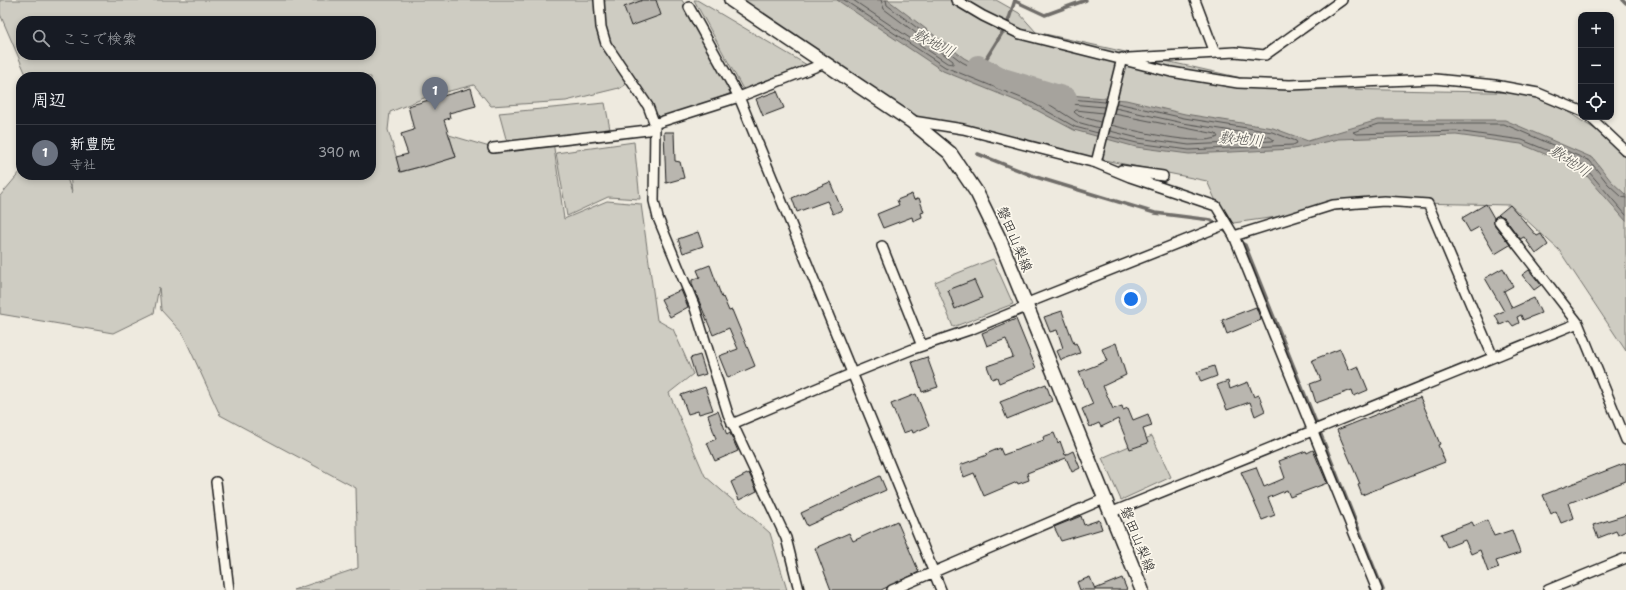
<!DOCTYPE html>
<html lang="ja">
<meta charset="utf-8">
<style>
:root{--surface:#171b24;--page:#242831;--text:#f1f3f6;--muted:#9ea1a6;--line:#363941;--accent:#1f6fb2}
body{margin:0;font-family:"Shantell Sans","Klee One",sans-serif;background:var(--page);color:var(--text)}
.controls{position:absolute;right:12px;top:12px;display:grid;overflow:hidden;border-radius:8px;box-shadow:0 2px 6px #0003}
.controls button{width:36px;height:36px;display:grid;place-items:center;padding:0;border:0;border-bottom:1px solid var(--line);background:var(--surface);color:var(--text);font:20px sans-serif}
.you{position:absolute;left:1131px;top:299px;width:14px;height:14px;margin:-10px;border:3px solid #fff;border-radius:50%;background:#1a73e8;box-shadow:0 0 0 6px #1a73e833}
.badge{display:grid;place-items:center;width:26px;height:26px;border-radius:50%;background:var(--accent);color:#fff;font-size:13px;font-weight:700}
.pin{position:absolute;translate:-50% -33px;filter:drop-shadow(0 1px 2px #0008)}
.pin::after{content:'';position:absolute;top:21px;width:14px;height:12px;background:inherit;clip-path:polygon(0 0,100% 0,50% 100%)}
.list{margin:0;padding:0;list-style:none}
h2{display:flex;justify-content:space-between;align-items:center;height:52px;margin:0;padding:0 16px;font-size:17px}
h2 small{font-size:13px;font-weight:400;color:var(--muted)}
.list li{display:grid;grid-template-columns:26px 1fr auto;gap:12px;align-items:center;box-sizing:border-box;height:56px;padding:0 16px;border-top:1px solid var(--line)}
.list b{display:block;font-size:15px;white-space:nowrap}
.list p{margin:0;font-size:13px;white-space:nowrap;color:var(--muted)}
.list em{font-size:13px;font-style:normal;color:var(--muted)}
.icon{flex:none;width:22px;height:22px;fill:none;stroke:currentColor;stroke-width:2;stroke-linecap:round;stroke-linejoin:round}
.map{position:relative;flex:none;width:1626px;height:590px;overflow:hidden}
.search{position:absolute;background:var(--surface);box-shadow:0 2px 6px #0003;left:16px;top:16px;width:360px;height:44px;display:flex;align-items:center;gap:10px;box-sizing:border-box;padding:0 14px;border-radius:16px;color:var(--muted);font-size:15px}
.panel{position:absolute;background:var(--surface);box-shadow:0 2px 6px #0003;left:16px;top:72px;width:360px;height:108px;border-radius:16px}
.map>svg:first-child{display:block}
</style>
<div class="map">
<svg width="1626" height="590" viewBox="0 0 1626 590">
<rect width="100%" height="100%" fill="#eeeadf"/>
<filter id="ink" filterUnits="userSpaceOnUse"><feTurbulence type="fractalNoise" baseFrequency=".025" numOctaves="2"/><feDisplacementMap in="SourceGraphic" scale="8" xChannelSelector="R" yChannelSelector="G"/><feConvolveMatrix kernelMatrix="1 2 1 2 8 2 1 2 1" color-interpolation-filters="sRGB"/></filter>
<g filter="url(#ink)">
<!-- green -->
<path fill="#ceccc2" stroke="#75746f" fill-rule="evenodd" d="M0 0H599L600 8 606 0H682L731 93 657 123 631 81 619 89V88L566 101 491 106 474 85 429 96 390 112 388 130 401 172 456 157 449 135 493 148 508 146 499 113 605 103 610 129 521 144 553 141 564 219 607 201 641 204 657 320 673 329 693 374 669 393 705 476 770 533 787 590H293L358 568 356 488 220 415 183 334 161 310 159 287 154 313 113 333 0 314V196L21 171V175H66L72 193 70 175H371V77H27L0 14ZM21 21H371V55H21Z
M694 0H697L807 65 743 89Z
M743 0H996L1019 13 1036 32 1286 88 1538 93 1620 145 1626 152V351L1559 250 1510 205 1415 203 1306 213 1226 224 1207 181 923 123 798 45Z
M634 142 640 199 608 197 567 216 556 153Z
M993 259 1013 304 953 327 935 282Z
M1152 436 1171 477 1121 500 1102 458Z"/>
<!-- water -->
<path fill="#a6a39d" stroke="#6f6d69" d="M837 0H888L964 58 1003 79 1048 93 1126 100 1185 114 1273 128 1308 141 1378 120H1505L1593 158 1611 181 1626 195V221L1581 169 1521 144 1456 135 1338 139 1294 149 1189 154 1136 147 1074 130 1029 106 943 71Z"/>
<g fill="none" stroke-linecap="round" stroke-linejoin="round">
<!-- shore -->
<path stroke="#535250" stroke-width="1" d="M844 0 945 67 1031 102 1075 127 1098 133
M853 0 947 63 953 64V61L884 9 881 0
M886 0 887 5 962 62 1001 82 1047 97 1105 102
M1100 122 1079 116 1074 112 1076 110 1103 113
M1111 125C1131 130 1201 147 1218 137L1216 134 1114 114
M1099 128 1077 122 1047 103 1049 102 1104 107
M1110 131 1138 138 1189 145 1272 141 1274 140 1270 137 1183 123 1115 108
M1108 136 1137 143 1189 150 1293 145 1297 143 1296 141 1272 132 1184 118 1117 103
M1626 198 1622 197 1608 184 1590 161 1504 124H1379L1353 132 1356 134 1456 131 1522 140 1583 165 1626 215"/>
<!-- stream -->
<path stroke="#6f6d69" stroke-width="3.5" d="M1623 0 1626 3
M1015 1 1045 15 1086 0
M981 67 1007 25 1015 0
M978 154 1036 177 1155 213 1211 220 1228 233
M1238 241 1245 245 1383 590"/>
<!-- river -->
<path stroke="#a6a39d" stroke-width="22" d="M978 66 1003 79 1066 98"/>
</g>
<!-- building -->
<path fill="#b9b6af" stroke="#1c1c1c" d="M643 0H656L661 15 631 26 624 7Z
M471 88 476 106 449 113 450 118 444 120 456 157 424 167 423 166 400 172 396 157 408 154 401 134 414 130 408 106Z
M777 91 784 108 763 116 756 99Z
M664 132H674L675 161 680 162 684 178 666 183Z
M830 182 842 210 833 214 827 201 797 212 792 198Z
M912 194 914 200 919 198 924 212 921 213 922 217 913 221 912 217 883 228 877 214 899 205 897 200Z
M1486 204 1494 218V224L1510 245 1495 254 1479 227 1470 232 1462 218Z
M1510 205 1537 236 1541 234 1548 245 1536 254 1524 237 1520 239 1504 217 1498 215Z
M698 232 703 246 683 253 678 239Z
M710 265 722 298 723 297 729 311 732 310 755 366 728 378 719 356 738 349 729 328 713 335 692 284V280L700 277 697 270Z
M1503 268 1513 286 1504 291 1512 308 1534 298 1541 313 1523 320 1521 315 1517 317 1519 323 1513 326 1509 321 1500 325 1495 315 1504 311 1485 278Z
M1529 270 1541 285 1534 290 1522 275Z
M974 280 982 298 955 309 948 290Z
M681 290 688 307 670 317 661 299Z
M1256 307 1261 320 1227 334 1222 320Z
M1062 311 1074 344 1076 343 1080 353 1061 360 1057 351 1063 348 1057 330 1050 332 1044 317Z
M1016 319 1036 368 999 383 997 377 992 379 987 366 1013 357 1006 339 987 346 982 333Z
M1116 343 1126 375 1103 386 1113 409 1122 406 1123 410 1128 408 1133 420 1148 414 1152 426 1143 429 1148 443 1130 449 1118 419 1101 427 1099 423 1090 427 1082 409 1093 404 1079 372 1107 361 1102 349Z
M1340 349 1349 370 1358 366 1368 390 1354 396 1352 390 1316 403 1310 384 1321 380 1312 360Z
M700 355 706 374 696 377 690 358Z
M927 357 938 387 922 392 912 362Z
M1214 366 1217 376 1201 382 1197 372Z
M1228 381 1230 389 1248 382 1254 397 1259 395 1265 411 1255 416 1250 402 1227 410 1217 385Z
M1046 384 1052 401 1007 419 1000 402Z
M705 387 713 410 699 414 698 411 688 414 681 395Z
M916 394 929 426 913 433 912 430 903 433 891 404Z
M1420 397 1440 444 1438 445 1445 462 1362 495 1358 485 1360 484 1337 430Z
M718 411 727 435 730 433 738 451 715 461 707 443 716 439 708 415Z
M1054 433 1058 443 1060 441 1065 455 1073 451 1080 468 1072 472 1066 458 1027 473 1029 480 1018 484 1017 482 984 496 974 473 964 477 960 465 987 455 986 454 1000 448 1003 455 1044 440 1043 437Z
M1313 450 1327 483 1290 497 1287 490 1268 498 1275 515 1262 520 1241 472 1256 467 1264 487 1285 478 1279 461 1306 451 1307 453Z
M1626 463V481L1569 503 1574 518 1561 523 1556 511 1551 514 1543 495Z
M749 473 757 491 739 500 731 482Z
M880 476 886 490 807 526 801 513Z
M1626 515V531L1618 535 1616 531 1598 538 1593 525Z
M1081 516 1084 525 1099 520 1102 529 1061 541 1054 527Z
M1487 520 1494 536 1512 530 1520 553 1496 561 1499 568 1488 572 1480 550 1471 554 1465 540 1447 547 1441 534 1472 522 1474 526Z
M897 521 919 572 881 590H831L815 548 849 533 853 541Z
M1090 577 1095 589 1122 578 1127 590H1080L1077 582Z"/>
<g fill="none" stroke-linecap="round" stroke-linejoin="round">
<!-- street casing -->
<g stroke="#1c1c1c" stroke-width="12">
<path id="street" d="M599 0 601 27 606 44 648 106 655 125 654 201 658 218 694 305 728 414 786 538 799 590
M956 0 983 16 1020 34 1171 72 1238 83 1290 85 1435 79 1495 85 1538 93 1581 111
M1195 0 1215 53
M689 7 739 97 941 590
M1129 58 1235 52 1265 55 1342 0
M1590 117 1626 151
M913 121 963 129 1096 163 1130 177 1216 206 1234 236 1377 590
M493 148 648 130 657 123 739 97 825 63
M1096 163 1122 58
M1121 170 1163 176
M1499 221 1578 323 1626 440
M1234 236 1333 205 1384 201 1428 204 1493 357
M882 246 922 346
M1025 304 1226 224
M732 424 851 374 913 349 972 329 1026 307
M216 482 229 590
M1110 513 1578 323
M892 590 1104 499
M1548 590 1626 558"/>
</g>
<!-- secondary casing -->
<g stroke="#1c1c1c" stroke-width="16">
<path id="secondary" d="M731 0 911 121 950 153 977 193 999 238 1142 590"/>
</g>
<!-- street -->
<use href="#street" stroke="#fbf7ec" stroke-width="9"/>
<!-- secondary -->
<use href="#secondary" stroke="#fbf7ec" stroke-width="13"/>
</g>
</g>
<g text-anchor="middle" dominant-baseline="central" stroke-width="3.5" stroke-linejoin="round" paint-order="stroke">
<!-- street labels -->
<g font-size="14" fill="#1c1c1c" stroke="#fbf7ec">
<text transform="translate(1015 239) rotate(67)">磐田山梨線</text>
<text transform="translate(1138 539) rotate(68)">磐田山梨線</text>
</g>
<!-- water labels -->
<g font-size="15" font-style="italic" fill="#5a5956" stroke="#fbf7ec">
<text transform="translate(934 43) rotate(27)">敷地川</text>
<text transform="translate(1241 139) rotate(5)">敷地川</text>
<text transform="translate(1570 161) rotate(34)">敷地川</text>
</g>
</g>
</svg>
<div class="controls">
<button>+</button>
<button>−</button>
<button><svg class="icon" aria-label="locate" viewBox="0 0 24 24"><circle cx="12" cy="12" r="6"/><path d="M12 2v4M12 18v4M2 12h4M18 12h4"/></svg></button>
</div>
<div class="you"></div>
<div class="pin badge" style="left:435px;top:110px;background:#6b7280">1</div>
<div class="search"><svg class="icon" aria-label="search" viewBox="0 0 24 24"><circle cx="10" cy="10" r="6"/><path d="M15 15l6 6"/></svg>ここで検索</div>
<section class="panel">
<h2>周辺<small></small></h2>
<ul class="list">
<li><span class="badge" style="background:#6b7280">1</span><div><b>新豊院</b><p>寺社</p></div><em>390 m</em></li>
</ul>
</section>
</div>
